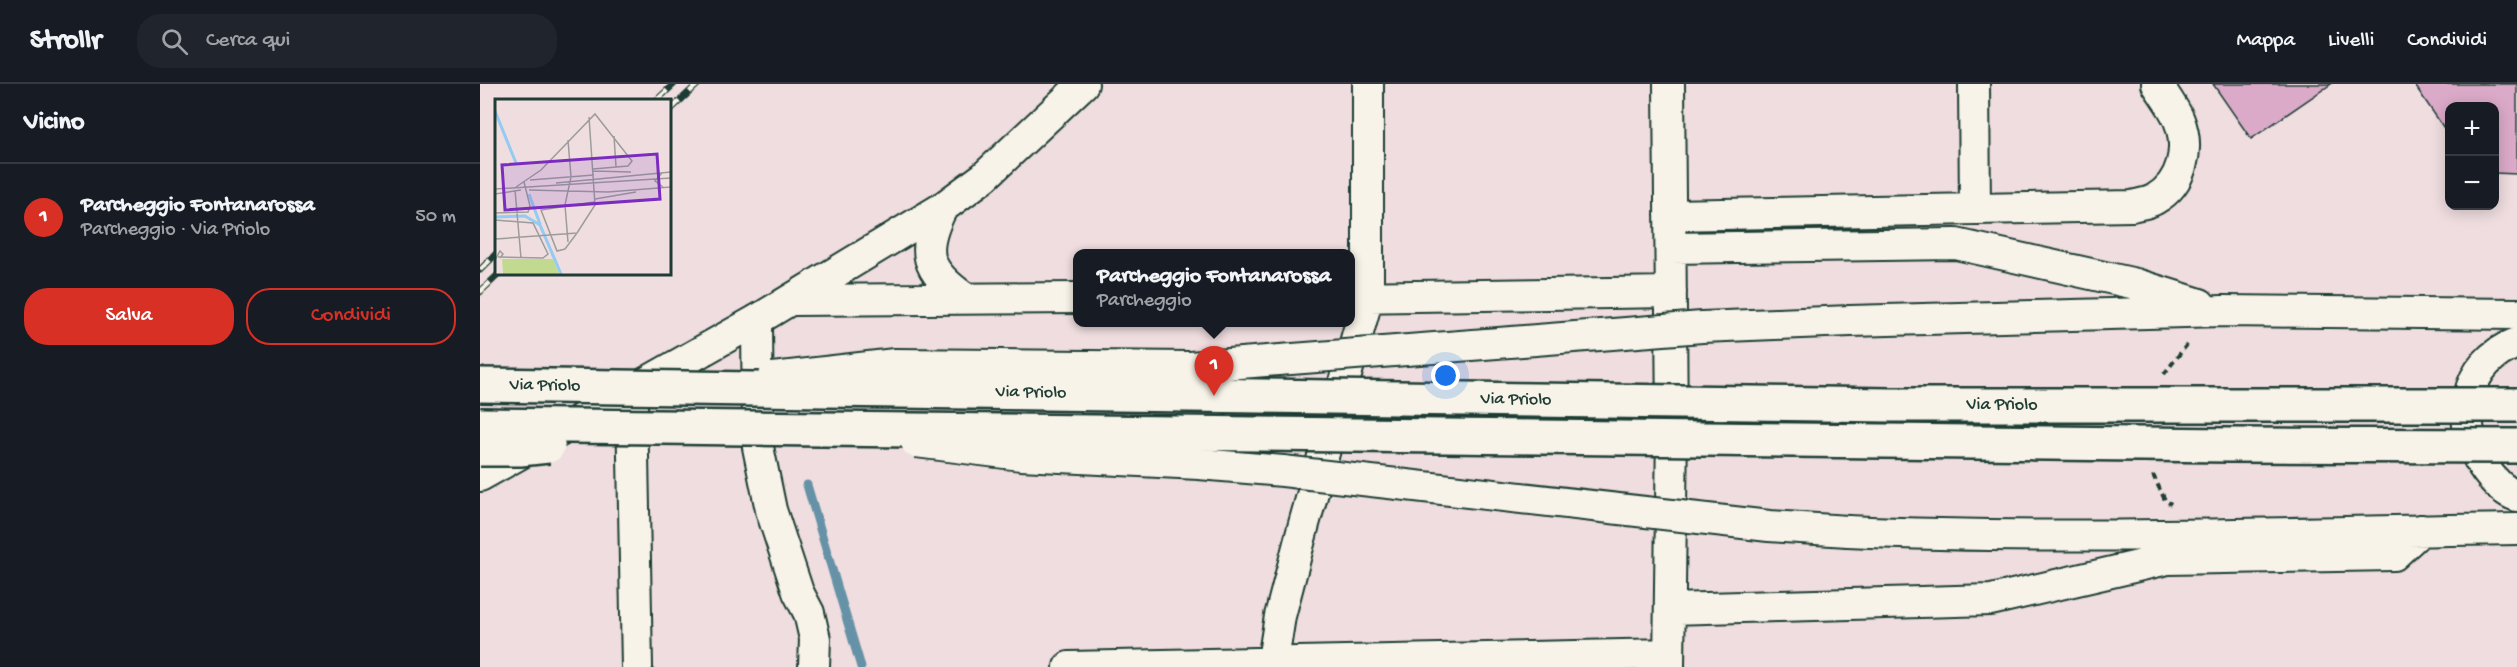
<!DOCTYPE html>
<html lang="it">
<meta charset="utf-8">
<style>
:root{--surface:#171b24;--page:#20242c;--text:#f1f3f6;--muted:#9ea1a6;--line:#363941;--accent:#d93025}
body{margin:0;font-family:"Gochi Hand",sans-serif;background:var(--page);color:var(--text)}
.controls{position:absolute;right:18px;top:18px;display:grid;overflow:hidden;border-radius:12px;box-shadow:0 3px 15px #0003}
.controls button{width:54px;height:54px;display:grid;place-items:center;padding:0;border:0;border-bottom:2px solid var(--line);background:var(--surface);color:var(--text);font:30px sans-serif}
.you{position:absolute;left:966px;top:292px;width:21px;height:21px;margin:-15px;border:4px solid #fff;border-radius:50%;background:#1a73e8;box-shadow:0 0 0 9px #1a73e833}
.badge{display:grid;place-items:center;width:39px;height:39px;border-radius:50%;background:var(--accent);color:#fff;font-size:20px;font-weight:700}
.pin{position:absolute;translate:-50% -50px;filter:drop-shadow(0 2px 3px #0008)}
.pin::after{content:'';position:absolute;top:32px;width:21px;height:18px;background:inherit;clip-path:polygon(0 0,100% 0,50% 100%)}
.popup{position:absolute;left:593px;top:165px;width:282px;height:78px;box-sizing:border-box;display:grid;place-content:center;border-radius:12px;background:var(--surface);filter:drop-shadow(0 2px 4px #0005);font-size:20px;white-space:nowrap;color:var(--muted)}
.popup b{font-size:22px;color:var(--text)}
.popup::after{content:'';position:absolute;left:50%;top:100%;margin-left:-12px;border:12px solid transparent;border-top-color:var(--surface)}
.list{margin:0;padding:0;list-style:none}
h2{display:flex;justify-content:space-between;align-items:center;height:78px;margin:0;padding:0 24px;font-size:26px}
h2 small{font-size:20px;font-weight:400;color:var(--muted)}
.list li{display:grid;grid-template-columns:39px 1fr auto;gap:18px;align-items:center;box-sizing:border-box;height:108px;padding:0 24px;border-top:2px solid var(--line)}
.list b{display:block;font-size:22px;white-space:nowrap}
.list p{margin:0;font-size:20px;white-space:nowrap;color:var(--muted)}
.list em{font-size:20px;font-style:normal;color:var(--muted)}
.actions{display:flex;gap:12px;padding:18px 24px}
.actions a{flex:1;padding:14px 0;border:2px solid var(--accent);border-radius:24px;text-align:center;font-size:21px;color:var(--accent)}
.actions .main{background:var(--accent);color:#fff}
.icon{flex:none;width:33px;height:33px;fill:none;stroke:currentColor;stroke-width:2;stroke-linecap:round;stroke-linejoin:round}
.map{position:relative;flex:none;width:2037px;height:583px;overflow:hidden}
header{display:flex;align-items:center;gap:36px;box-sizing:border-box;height:84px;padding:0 30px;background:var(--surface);border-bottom:2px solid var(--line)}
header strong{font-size:28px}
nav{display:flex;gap:33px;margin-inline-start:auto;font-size:21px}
.search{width:420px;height:54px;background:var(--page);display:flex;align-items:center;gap:15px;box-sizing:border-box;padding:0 21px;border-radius:24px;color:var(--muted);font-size:22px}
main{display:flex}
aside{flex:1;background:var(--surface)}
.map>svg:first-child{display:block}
</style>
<header>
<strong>Strollr</strong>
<div class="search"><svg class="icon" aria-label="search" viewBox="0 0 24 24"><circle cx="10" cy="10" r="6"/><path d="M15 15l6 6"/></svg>Cerca qui</div>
<nav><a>Mappa</a><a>Livelli</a><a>Condividi</a></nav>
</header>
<main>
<aside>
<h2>Vicino<small></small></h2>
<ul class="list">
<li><span class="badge">1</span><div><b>Parcheggio Fontanarossa</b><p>Parcheggio · Via Priolo</p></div><em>50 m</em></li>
</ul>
<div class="actions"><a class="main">Salva</a><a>Condividi</a></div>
</aside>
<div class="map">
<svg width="2037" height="583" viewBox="0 0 2037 583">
<rect width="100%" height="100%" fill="#efdddf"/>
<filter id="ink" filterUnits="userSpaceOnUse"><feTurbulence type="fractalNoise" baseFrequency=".0167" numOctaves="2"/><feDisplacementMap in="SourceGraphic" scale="12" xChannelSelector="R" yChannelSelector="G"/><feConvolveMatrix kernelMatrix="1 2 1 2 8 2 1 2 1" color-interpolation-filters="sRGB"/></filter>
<g filter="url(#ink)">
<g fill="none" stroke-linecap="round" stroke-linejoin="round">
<!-- stream -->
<path stroke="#6592a6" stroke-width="9" d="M327 401 381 583"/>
</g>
<!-- building -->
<path fill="#dbaac9" stroke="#1f3d34" stroke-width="1.5" d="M1733 0H1851L1771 55Z
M1934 0H2037V90L2014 89V22H1970V53Z"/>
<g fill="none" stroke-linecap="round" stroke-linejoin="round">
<!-- minor casing -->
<g stroke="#1f3d34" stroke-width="34">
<path id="minor" d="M1494 0 1495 125
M462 124C440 168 445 186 485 214
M1190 131 1652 122C1659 120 1669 119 1675 115 1703 99 1710 64 1699 36 1694 24 1684 11 1677 0
M1191 164 1476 160 1656 200 1720 220
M870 213 1191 208
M313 216 598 214
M277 236 278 363 291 426 318 508 329 529 335 555 334 583
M1370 237 1743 227 2037 230
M2037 259C1983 279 1975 338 2003 382 2011 394 2022 407 2037 412
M152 319 157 583
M0 392 277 236 462 124 504 93 603 0
M1368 447C1590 457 1814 448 2037 445
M1190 525 1511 516 1688 475 1914 471 1941 446
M589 583 1189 570
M792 583 800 532 824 440 888 213V0
M1189 583 1192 344 1189 0"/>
</g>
<!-- path -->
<path stroke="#1f3d34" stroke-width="4" stroke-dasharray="6 4.5" stroke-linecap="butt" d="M1684 290 1709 258
M1673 391 1685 416 1691 420"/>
<!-- minor -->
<use href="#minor" stroke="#f7f3e8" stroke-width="30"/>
<!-- rail casing -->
<g stroke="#1f3d34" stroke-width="7">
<path id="rail" d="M177 16 194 0
M189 27 218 0
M0 186 16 170
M0 208 20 189"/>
</g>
<!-- rail -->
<use href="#rail" stroke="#f7f3e8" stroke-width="4.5" stroke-dasharray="14" stroke-linecap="butt"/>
<!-- minor-bridge casing -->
<g stroke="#1f3d34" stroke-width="34" stroke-linecap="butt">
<path id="minor-bridge" d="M293 294 415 280 710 283 1222 243 1370 237
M436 358 541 371 719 380 803 387 1289 442 1368 447"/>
</g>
<!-- major-bridge casing -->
<g stroke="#1f3d34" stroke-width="38" stroke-linecap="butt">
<path id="major-bridge" d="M0 301 1410 321H2037
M0 341 1749 361 2037 362
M0 365H40L68 362"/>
</g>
<!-- minor-bridge -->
<use href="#minor-bridge" stroke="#f7f3e8" stroke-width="30"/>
<!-- major-bridge -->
<use href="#major-bridge" stroke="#f7f3e8" stroke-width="33"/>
</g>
</g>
<g text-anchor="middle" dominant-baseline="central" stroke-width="5" stroke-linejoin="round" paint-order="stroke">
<!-- street labels -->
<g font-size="18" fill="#1f3d34" stroke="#f7f3e8">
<text transform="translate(65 302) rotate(1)">Via Priolo</text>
<text transform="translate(551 309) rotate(1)">Via Priolo</text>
<text transform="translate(1036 316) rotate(1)">Via Priolo</text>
<text x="1522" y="321">Via Priolo</text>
</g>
</g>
<!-- overview -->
<g transform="translate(15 15)">
<rect width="176" height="176" fill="#efdddf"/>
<path d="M7 160H58L64 175H8Z" fill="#c2da90"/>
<path fill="none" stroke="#93cbf2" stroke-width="3" d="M0 12 21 64M34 95 45 125M0 118 30 117 45 126 66 175"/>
<path fill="none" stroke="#9c9d9b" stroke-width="1.5" d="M119 37 121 68M73 41 76 78 70 106 73 143M98 72 136 73M167 74 160 82 168 88M35 81 99 76M61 84 176 73M21 88 46 71 100 15 137 62 133 67 98 70M0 90 176 79M20 91 26 159M34 91 113 93 176 88M0 95 26 91M100 100 141 93M0 114 33 113 35 107 29 83M0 121 38 124 53 155 48 159 3 158M82 134 70 150 62 152 46 111 99 103M1 140 82 134 100 106 94 18M0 161 5 152 8 155 5 159"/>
<path fill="#7b2cbf" fill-opacity="0.15" stroke="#7b2cbf" stroke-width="3" d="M162 55 165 100 10 111 7 66Z"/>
<rect width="176" height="176" fill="none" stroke="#1f3d34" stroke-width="3"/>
</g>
</svg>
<div class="controls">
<button>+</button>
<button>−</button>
</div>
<div class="you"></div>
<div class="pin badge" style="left:734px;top:312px">1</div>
<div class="popup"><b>Parcheggio Fontanarossa</b>Parcheggio</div>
</div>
</main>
